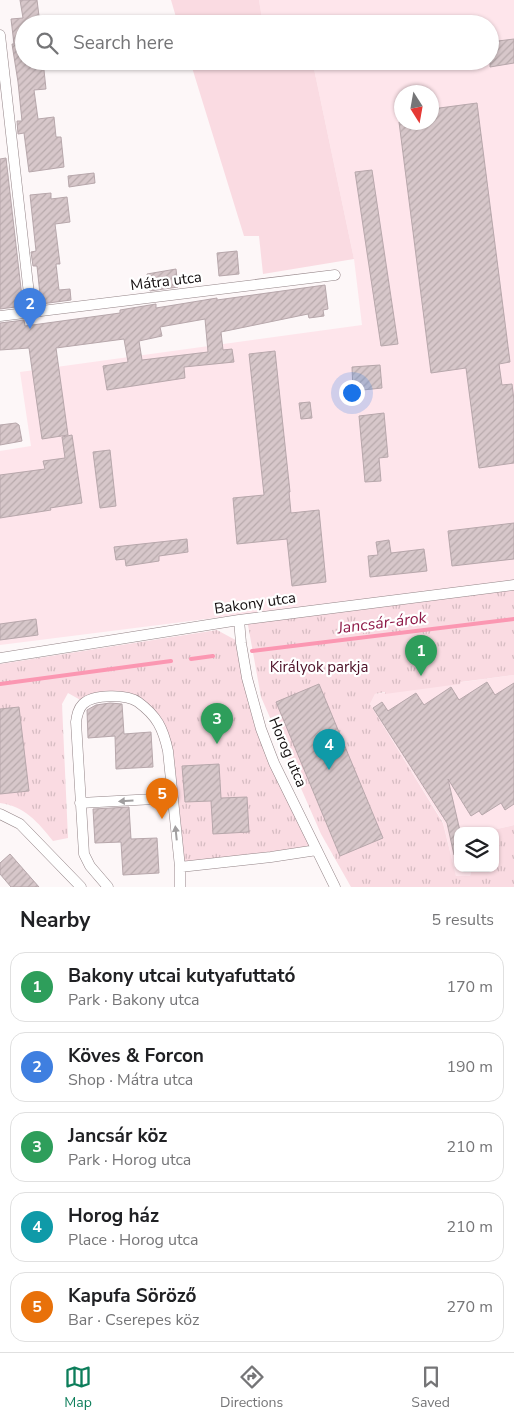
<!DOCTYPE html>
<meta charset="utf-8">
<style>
:root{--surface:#fff;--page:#f2f2f2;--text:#202124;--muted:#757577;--line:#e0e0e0;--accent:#0d7e5b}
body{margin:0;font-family:"Nunito Sans",sans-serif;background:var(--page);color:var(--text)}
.controls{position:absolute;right:15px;bottom:15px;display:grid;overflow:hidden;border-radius:10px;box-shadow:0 1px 4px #0004}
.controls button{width:45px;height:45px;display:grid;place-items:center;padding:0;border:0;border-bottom:1px solid var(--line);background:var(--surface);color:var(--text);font:25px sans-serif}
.compass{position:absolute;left:394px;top:85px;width:45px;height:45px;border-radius:50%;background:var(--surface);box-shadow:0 1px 4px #0004;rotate:169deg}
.you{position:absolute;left:351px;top:392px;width:18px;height:18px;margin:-12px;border:4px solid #fff;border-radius:50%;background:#1a73e8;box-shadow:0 0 0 8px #1a73e833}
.badge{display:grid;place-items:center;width:32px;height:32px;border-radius:50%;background:var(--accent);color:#fff;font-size:16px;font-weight:700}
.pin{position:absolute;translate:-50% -41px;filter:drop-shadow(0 1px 2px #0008)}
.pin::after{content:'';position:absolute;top:26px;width:18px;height:15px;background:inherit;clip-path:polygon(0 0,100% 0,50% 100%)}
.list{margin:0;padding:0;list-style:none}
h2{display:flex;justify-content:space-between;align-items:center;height:65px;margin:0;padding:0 20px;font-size:21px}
h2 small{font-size:16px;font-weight:400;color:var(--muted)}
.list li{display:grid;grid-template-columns:32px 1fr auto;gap:15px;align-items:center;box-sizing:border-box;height:70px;margin:0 10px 10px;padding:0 10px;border:1px solid var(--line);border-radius:15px}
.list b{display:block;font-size:19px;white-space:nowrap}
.list p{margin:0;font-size:16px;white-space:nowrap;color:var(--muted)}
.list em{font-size:16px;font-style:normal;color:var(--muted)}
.icon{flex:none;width:28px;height:28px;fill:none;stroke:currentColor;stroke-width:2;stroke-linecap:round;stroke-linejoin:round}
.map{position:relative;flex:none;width:514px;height:887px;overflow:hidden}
.search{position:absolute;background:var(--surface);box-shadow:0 1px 4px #0004;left:15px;right:15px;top:15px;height:55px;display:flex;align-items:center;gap:12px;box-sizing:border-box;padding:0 18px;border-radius:28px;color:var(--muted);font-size:19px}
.sheet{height:465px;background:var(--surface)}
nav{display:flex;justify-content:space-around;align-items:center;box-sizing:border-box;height:70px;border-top:1px solid var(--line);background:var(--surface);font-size:14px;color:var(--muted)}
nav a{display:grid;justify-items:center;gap:2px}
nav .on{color:var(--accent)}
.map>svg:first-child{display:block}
</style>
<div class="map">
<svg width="514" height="887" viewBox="0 0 514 887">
<defs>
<pattern id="park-tufts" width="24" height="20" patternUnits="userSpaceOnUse" patternTransform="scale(1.25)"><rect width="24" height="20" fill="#fadbe2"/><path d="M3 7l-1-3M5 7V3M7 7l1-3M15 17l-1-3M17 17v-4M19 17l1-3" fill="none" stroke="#d5bbc1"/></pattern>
<pattern id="building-hatch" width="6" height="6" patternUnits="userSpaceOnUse" patternTransform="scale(1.25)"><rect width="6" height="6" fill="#d7c7ca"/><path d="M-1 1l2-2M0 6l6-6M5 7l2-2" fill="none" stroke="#b8aaac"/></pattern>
</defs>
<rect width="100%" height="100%" fill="#fdf7f8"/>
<!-- built -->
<path fill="#fee5eb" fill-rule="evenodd" d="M259 0H514V580L0 645V451L31 446 20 372 362 325 354 259 313 64 270 63V61H490V24H263ZM402 92H432V122H402Z
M514 675V825L488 831H458V868H472L470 876 456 877 443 822 370 704 375 694Z"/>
<!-- grass -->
<path fill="#fadbe2" d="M171 0H259L263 24H178Z
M190 61H270V63L313 64 354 259 263 274 259 236H244Z"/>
<!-- park -->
<path fill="url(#park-tufts)" d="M514 580V675L461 682 460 684 385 694V692L375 694 370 704 443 823 456 876H470L472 868H495V831H488L514 825V887H351L321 834 261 697 246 614Z
M217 630 241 643 261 730 317 850 180 867 160 724 126 697 84 702 68 693 62 704 68 838 53 841C38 822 24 806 0 803V664Z"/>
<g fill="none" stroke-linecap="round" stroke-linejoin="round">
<!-- stream -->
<path stroke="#fb97b2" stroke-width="4" d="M252 651 514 619
M191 659 213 656
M0 684 171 661"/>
</g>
<!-- building -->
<path fill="url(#building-hatch)" stroke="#b7a7ab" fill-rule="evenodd" d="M20 0H37L40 24H24V61H43L46 89 34 90 38 119 54 117 56 137H61L64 167 29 172 24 133 18 134 17 121H22L18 82 12 44H14L11 19 23 18Z
M514 39V63L490 67V42Z
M477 103 510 362 499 364 502 385 512 384 514 400V463L479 468 466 368 431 373 399 122H432V109Z
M6 158 23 306 0 309V159Z
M372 170 398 344 381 346 355 172Z
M94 173 95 183 69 187 68 176Z
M51 193V199L67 197 70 222 55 224 60 264H56L59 290 70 289 71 300 41 304 37 266H33L31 252 36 251 30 195Z
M237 251 239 274 219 276 217 253Z
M176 269 178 287 150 291 147 274Z
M325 285 328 309 323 310 324 316 309 318 308 314 221 332 223 350 232 349 234 362 184 367 185 378 107 390 103 366 128 362 124 339 56 348 68 435 42 439 29 348 0 350V323L24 320 25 326 120 313V310L156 304V308L217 298V300ZM205 319 208 352 142 360 139 341 162 336 160 327Z
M275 351 290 492H289L291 513 319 510 326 582 292 586 287 539 237 544 233 498 264 495 249 354Z
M380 365 382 388 353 391 352 367Z
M310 402 312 418 301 419 299 403Z
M384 413 388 457 379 458 381 481 365 482 359 416Z
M16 423 19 425 22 441 0 445V425Z
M72 435 82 503 50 508 51 510 0 518V475L45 469 43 461 65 458 62 437Z
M110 450 116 506 100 508 93 452Z
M514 523V559L452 566 448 531Z
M187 539 188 552 159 556V561L126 566 125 559 116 560 114 547Z
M389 540 391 553 424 549 427 571 370 577 368 556 378 555 376 542Z
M36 619 38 635 0 640V624Z
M487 682 495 695 514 683V804L505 810 501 803 482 815 479 811 471 816 448 779 460 831H458V854L454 855 447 823 373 708 382 702 388 711 416 693 424 705 451 687 459 700Z
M319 684 383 838 340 856 276 702Z
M110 703 122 704 124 734 151 732 153 767 116 769 115 736 88 738 87 710 96 705Z
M19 707 29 791 0 794V709Z
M219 764 221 798 247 797 249 832 213 834 211 801 185 802 182 766Z
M129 807 131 839 157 838 159 873 123 875 121 842 95 843 93 809Z
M10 854 39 887H11L0 874V863Z"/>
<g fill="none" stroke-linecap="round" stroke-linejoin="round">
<!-- street casing -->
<g stroke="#938487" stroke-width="11">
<path id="street" d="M0 35 31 312
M0 316 335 275
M239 620 241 643 247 678 261 729 274 763 335 887
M0 658 239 620 514 585
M80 803 173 798
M0 814 20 824 81 887
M180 867 271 857 317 850
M108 887 90 866 84 854 76 722C77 715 78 709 83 704 93 694 127 694 138 702 157 716 163 728 168 751L180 867V887"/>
</g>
<!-- street -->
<use href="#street" stroke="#fff" stroke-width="10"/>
</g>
<!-- one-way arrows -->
<defs><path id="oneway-solid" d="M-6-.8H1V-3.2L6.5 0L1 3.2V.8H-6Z" transform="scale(1.25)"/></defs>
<g fill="#a09e9f">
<use href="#oneway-solid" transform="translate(126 801) rotate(177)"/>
<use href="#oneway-solid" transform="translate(176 833) rotate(-96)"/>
</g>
<g text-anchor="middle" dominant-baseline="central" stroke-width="4.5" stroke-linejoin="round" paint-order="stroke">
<!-- street labels -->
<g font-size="15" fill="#120d0e" stroke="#fff">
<text transform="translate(166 281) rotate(-7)">Mátra utca</text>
<text transform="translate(255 603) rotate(-8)">Bakony utca</text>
<text transform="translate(288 752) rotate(67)">Horog utca</text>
</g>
<!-- park labels -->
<g font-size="15" fill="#4c0f26" stroke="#fff">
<text x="319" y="667">Királyok parkja</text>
</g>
<!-- water labels -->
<g font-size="16" font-style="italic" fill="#8e1a48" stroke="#fff">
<text transform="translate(382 623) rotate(-7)">Jancsár-árok</text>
</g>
</g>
</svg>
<div class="controls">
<button><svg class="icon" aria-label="layers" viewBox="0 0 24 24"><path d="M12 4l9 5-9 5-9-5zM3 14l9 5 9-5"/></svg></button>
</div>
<svg class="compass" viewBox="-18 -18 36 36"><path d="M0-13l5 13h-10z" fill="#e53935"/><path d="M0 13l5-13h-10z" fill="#757577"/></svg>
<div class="you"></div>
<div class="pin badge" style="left:421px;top:676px;background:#2e9e5b">1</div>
<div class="pin badge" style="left:30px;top:329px;background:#3f7fe0">2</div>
<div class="pin badge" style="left:217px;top:744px;background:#2e9e5b">3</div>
<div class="pin badge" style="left:329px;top:770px;background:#0f9aa8">4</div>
<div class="pin badge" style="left:162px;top:819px;background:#e8710a">5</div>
<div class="search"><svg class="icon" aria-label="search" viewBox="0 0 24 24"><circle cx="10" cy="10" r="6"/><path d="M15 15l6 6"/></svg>Search here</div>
</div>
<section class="sheet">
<h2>Nearby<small>5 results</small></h2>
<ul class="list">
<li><span class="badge" style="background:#2e9e5b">1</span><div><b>Bakony utcai kutyafuttató</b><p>Park · Bakony utca</p></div><em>170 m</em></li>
<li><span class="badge" style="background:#3f7fe0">2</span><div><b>Köves &amp; Forcon</b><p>Shop · Mátra utca</p></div><em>190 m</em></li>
<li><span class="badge" style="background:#2e9e5b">3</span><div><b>Jancsár köz</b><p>Park · Horog utca</p></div><em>210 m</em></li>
<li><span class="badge" style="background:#0f9aa8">4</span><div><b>Horog ház</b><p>Place · Horog utca</p></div><em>210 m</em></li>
<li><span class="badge" style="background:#e8710a">5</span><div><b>Kapufa Söröző</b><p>Bar · Cserepes köz</p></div><em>270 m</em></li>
</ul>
</section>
<nav>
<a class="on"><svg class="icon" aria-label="map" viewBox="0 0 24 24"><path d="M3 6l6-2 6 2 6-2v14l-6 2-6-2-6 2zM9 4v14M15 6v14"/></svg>Map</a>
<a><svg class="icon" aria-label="directions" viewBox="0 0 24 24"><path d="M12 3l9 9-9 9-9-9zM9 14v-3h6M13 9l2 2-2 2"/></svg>Directions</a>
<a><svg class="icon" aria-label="saved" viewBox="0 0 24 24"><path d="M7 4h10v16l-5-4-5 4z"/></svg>Saved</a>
</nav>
